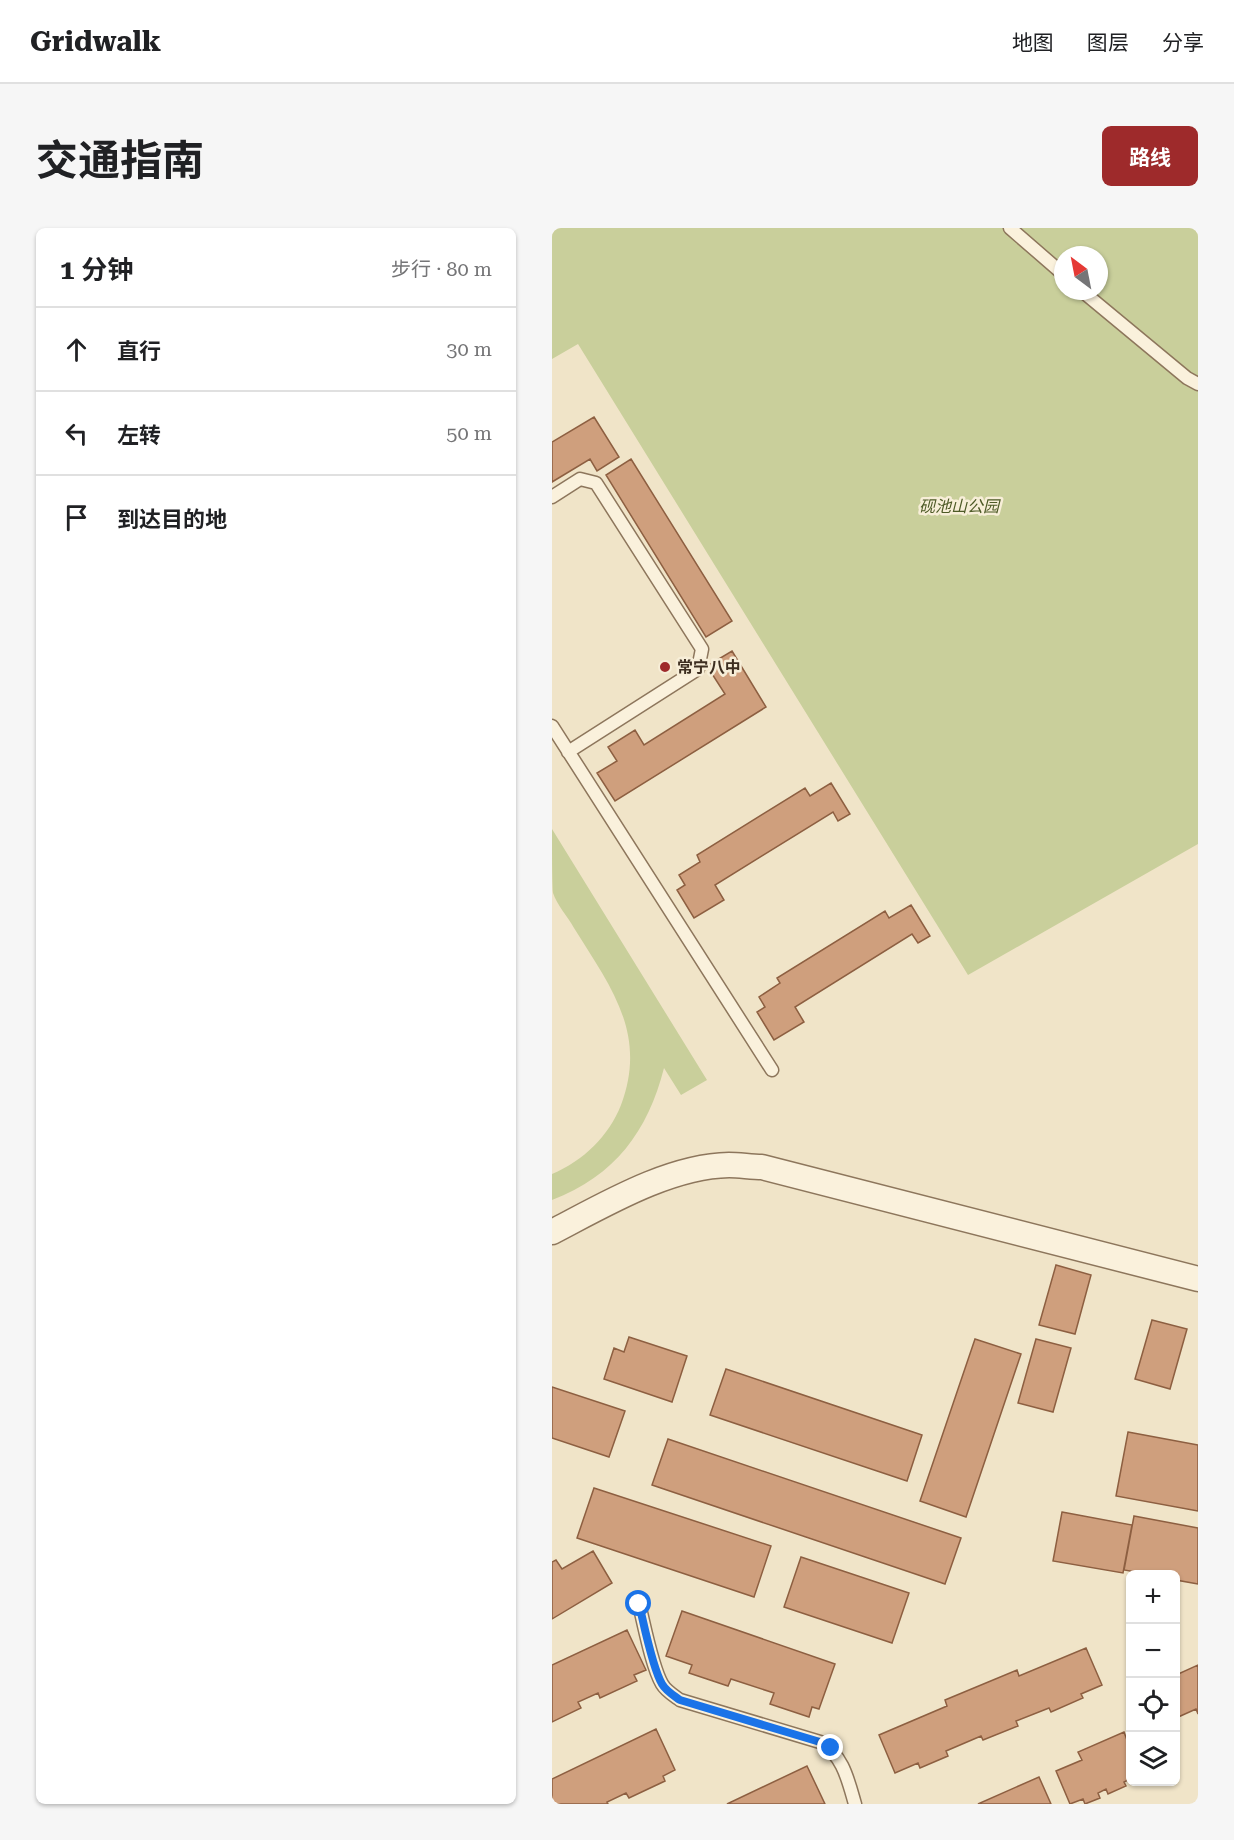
<!DOCTYPE html>
<html lang="zh">
<meta charset="utf-8">
<style>
:root{--surface:#fff;--page:#f6f6f6;--text:#202124;--muted:#757577;--line:#e0e0e0;--accent:#9e2a2b}
body{margin:0;font-family:"Roboto Serif","Noto Sans SC",serif;background:var(--page);color:var(--text)}
.controls{position:absolute;right:18px;bottom:18px;display:grid;overflow:hidden;border-radius:9px;box-shadow:0 2px 4px #0004}
.controls button{width:54px;height:54px;display:grid;place-items:center;padding:0;border:0;border-bottom:2px solid var(--line);background:var(--surface);color:var(--text);font:30px sans-serif}
.compass{position:absolute;left:502px;top:18px;width:54px;height:54px;border-radius:50%;background:var(--surface);box-shadow:0 2px 4px #0004;rotate:328deg}
.stop{position:absolute;width:18px;height:18px;margin:-14px;border:4px solid #1a73e8;border-radius:50%;background:#fff}
.stop.end{background:#1a73e8;border-color:#fff;box-shadow:0 2px 6px #0008}
.list{margin:0;padding:0;list-style:none}
h2{display:flex;justify-content:space-between;align-items:center;height:78px;margin:0;padding:0 24px;font-size:26px}
h2 small{font-size:20px;font-weight:400;color:var(--muted)}
.list li{display:grid;grid-template-columns:39px 1fr auto;gap:18px;align-items:center;box-sizing:border-box;height:84px;padding:0 24px;border-top:2px solid var(--line)}
.list b{display:block;font-size:22px;white-space:nowrap}
.list em{font-size:20px;font-style:normal;color:var(--muted)}
.icon{flex:none;width:33px;height:33px;fill:none;stroke:currentColor;stroke-width:2;stroke-linecap:round;stroke-linejoin:round}
.map{position:relative;flex:none;width:646px;height:1576px;overflow:hidden;border-radius:9px}
header{display:flex;align-items:center;gap:36px;box-sizing:border-box;height:84px;padding:0 30px;background:var(--surface);border-bottom:2px solid var(--line)}
header strong{font-size:28px}
nav{display:flex;gap:33px;margin-inline-start:auto;font-size:21px}
.intro{display:flex;align-items:center;justify-content:space-between;box-sizing:border-box;height:144px;padding:0 36px}
h1{margin:0;font-size:42px}
.button{padding:15px 27px;border-radius:9px;background:var(--accent);color:#fff;font-size:21px;font-weight:700}
main{display:flex;gap:36px;padding:0 36px}
aside{flex:1;background:var(--surface);border-radius:9px;box-shadow:0 2px 4px #0004}
.map>svg:first-child{display:block}
</style>
<header>
<strong>Gridwalk</strong>
<nav><a>地图</a><a>图层</a><a>分享</a></nav>
</header>
<div class="intro"><h1>交通指南</h1><a class="button">路线</a></div>
<main>
<aside>
<h2>1 分钟<small>步行 · 80 m</small></h2>
<ul class="list">
<li><svg class="icon" aria-label="ahead" viewBox="0 0 24 24"><path d="M12 20V5M6 11l6-6 6 6"/></svg><div><b>直行</b></div><em>30 m</em></li>
<li><svg class="icon" aria-label="left" viewBox="0 0 24 24"><path d="M17 20v-9H6M10 6l-5 5 5 5"/></svg><div><b>左转</b></div><em>50 m</em></li>
<li><svg class="icon" aria-label="arrive" viewBox="0 0 24 24"><path d="M6 21V4h12l-3 4 3 4H6"/></svg><div><b>到达目的地</b></div></li>
</ul>
</aside>
<div class="map">
<svg width="646" height="1576" viewBox="0 0 646 1576">
<rect width="100%" height="100%" fill="#f0e4c8"/>
<!-- green -->
<path fill="#c9cf9b" fill-rule="evenodd" d="M0 0H646V616L416 747 26 116 0 131ZM511 27H547V63H511Z
M0 601 155 852 129 867 112 840C96 903 63 948 0 972V946C31 933 57 908 69 877 96 805 58 758 22 700 16 689 5 677 1 665 0 656 0 614 0 601Z"/>
<!-- building -->
<path fill="#cf9f7d" stroke="#8d5f41" stroke-width="1.5" d="M42 189 67 229 45 243 38 231 0 254V214Z
M79 231 180 393 154 409 54 247Z
M180 423 214 479 63 573 45 545 65 533 56 519 83 502 92 517 173 466 155 438Z
M279 555 298 586 286 593 281 584 163 657 172 672 142 690 125 662 133 657 127 647 148 634 145 627 253 560 258 568Z
M359 677 378 708 366 715 360 706 243 779 252 794 222 812 205 784 213 779 207 769 228 755 225 750 333 683 337 690Z
M504 1037 539 1047 523 1106 487 1097Z
M600 1092 635 1101 618 1161 583 1151Z
M77 1109 135 1128 120 1174 52 1151 62 1120 72 1124Z
M423 1111 469 1126 414 1289 368 1273Z
M484 1111 519 1120 501 1184 466 1175Z
M174 1141 370 1207 355 1253 158 1187Z
M0 1159 73 1183 57 1229 0 1210Z
M576 1204 646 1217V1283L564 1268Z
M116 1211 409 1310 393 1356 100 1257Z
M42 1260 219 1318 202 1369 25 1310Z
M510 1284 580 1297 571 1345 501 1333Z
M582 1288 646 1300V1356L624 1352V1346H596L572 1342Z
M41 1323 60 1355 0 1391V1334L4 1332 10 1341Z
M249 1329 357 1365 340 1415 232 1379Z
M130 1383 283 1436 267 1481 260 1479 257 1489 218 1476 222 1465 179 1451 176 1458 137 1445 140 1437 114 1428Z
M75 1402 94 1442 82 1447 85 1453 48 1470 46 1465 26 1474 29 1480 0 1494V1437Z
M534 1420 550 1457 529 1466 531 1470 499 1484 497 1480 464 1493 466 1498 431 1512 429 1508 394 1523 396 1528 368 1540 366 1535 343 1545 327 1507 395 1478 393 1472 465 1442 467 1448Z
M646 1437V1486L644 1481 624 1490V1447Z
M104 1501 123 1542 111 1548 113 1553 77 1570 74 1565 55 1574 56 1576H0V1551Z
M572 1504 578 1520V1551L572 1554 574 1558 556 1566 554 1561 546 1565 548 1570 533 1576 531 1571 518 1576 504 1543 530 1532 526 1524Z
M255 1538 273 1576H175Z
M487 1549 499 1576H426Z"/>
<g fill="none" stroke-linecap="round" stroke-linejoin="round">
<!-- service casing -->
<g stroke="#8d765c" stroke-width="15">
<path id="service" d="M458 0 511 46
M530 63 635 150 646 156
M0 269 28 251 44 255 150 421 146 441 16 524
M0 498 220 842
M87 1376C92 1396 100 1439 110 1456 114 1463 121 1467 128 1472L268 1514C291 1527 296 1552 303 1576"/>
</g>
<!-- minor casing -->
<g stroke="#8d765c" stroke-width="27">
<path id="minor" d="M0 1004C52 977 117 938 177 937 188 937 199 939 210 939L646 1051"/>
</g>
<!-- service -->
<use href="#service" stroke="#faf1dc" stroke-width="12"/>
<!-- minor -->
<use href="#minor" stroke="#faf1dc" stroke-width="24"/>
</g>
<g fill="none" stroke-linecap="round" stroke-linejoin="round">
<!-- route -->
<path stroke="#1a73e8" stroke-width="8" d="M87 1376C92 1396 100 1439 110 1456 114 1463 121 1467 128 1472L268 1514 279 1520"/>
</g>
<!-- markers -->
<circle fill="#9e2a2b" stroke="#f7eed8" stroke-width="2" cx="113" cy="439" r="6"/>
<g text-anchor="middle" dominant-baseline="central" stroke-width="5" stroke-linejoin="round" paint-order="stroke">
<!-- park labels -->
<g font-size="16" font-style="italic" fill="#4d5a26" stroke="#f7eed8">
<text x="407" y="278">砚池山公园</text>
</g>
<!-- poi labels -->
<g font-size="16" font-weight="bold" fill="#3d2e20" stroke="#f7eed8" text-anchor="start">
<text x="125" y="439">常宁八中</text>
</g>
</g>
</svg>
<div class="controls">
<button>+</button>
<button>−</button>
<button><svg class="icon" aria-label="locate" viewBox="0 0 24 24"><circle cx="12" cy="12" r="6"/><path d="M12 2v4M12 18v4M2 12h4M18 12h4"/></svg></button>
<button><svg class="icon" aria-label="layers" viewBox="0 0 24 24"><path d="M12 4l9 5-9 5-9-5zM3 14l9 5 9-5"/></svg></button>
</div>
<svg class="compass" viewBox="-18 -18 36 36"><path d="M0-13l5 13h-10z" fill="#e53935"/><path d="M0 13l5-13h-10z" fill="#757577"/></svg>
<div class="stop" style="left:87px;top:1376px"></div>
<div class="stop end" style="left:279px;top:1520px"></div>
</div>
</main>
